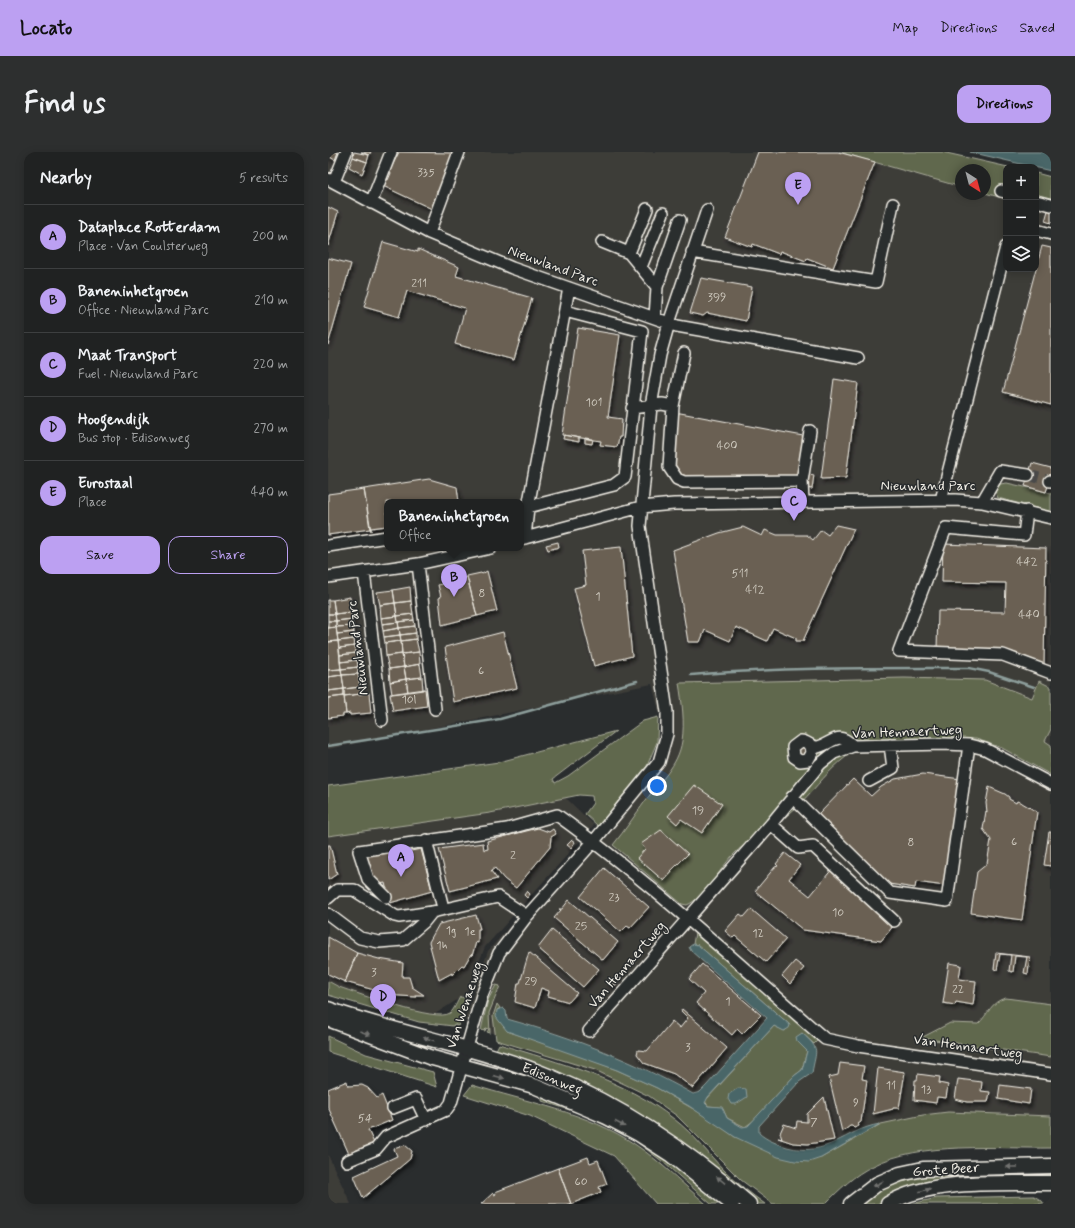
<!DOCTYPE html>
<meta charset="utf-8">
<style>
:root{--surface:#202222;--page:#2d2f2f;--text:#f1f3f6;--muted:#a2a4a5;--line:#3d3f40;--accent:#bca0f2}
body{margin:0;font-family:Mynerve,sans-serif;background:var(--page);color:var(--text)}
.controls{position:absolute;right:12px;top:12px;display:grid;overflow:hidden;border-radius:8px;box-shadow:0 2px 10px #0003}
.controls button{width:36px;height:36px;display:grid;place-items:center;padding:0;border:0;border-bottom:1px solid var(--line);background:var(--surface);color:var(--text);font:20px sans-serif}
.compass{position:absolute;left:627px;top:12px;width:36px;height:36px;border-radius:50%;background:var(--surface);box-shadow:0 2px 10px #0003;rotate:144deg}
.you{position:absolute;left:329px;top:634px;width:14px;height:14px;margin:-10px;border:3px solid #fff;border-radius:50%;background:#1a73e8;box-shadow:0 0 0 6px #1a73e833}
.badge{display:grid;place-items:center;width:26px;height:26px;border-radius:50%;background:var(--accent);color:#111;font-size:13px;font-weight:700}
.pin{position:absolute;translate:-50% -33px;filter:drop-shadow(0 1px 2px #0008)}
.pin::after{content:'';position:absolute;top:21px;width:14px;height:12px;background:inherit;clip-path:polygon(0 0,100% 0,50% 100%)}
.popup{position:absolute;left:56px;top:347px;width:140px;height:52px;box-sizing:border-box;display:grid;place-content:center;border-radius:8px;background:var(--surface);filter:drop-shadow(0 1px 3px #0005);font-size:13px;white-space:nowrap;color:var(--muted)}
.popup b{font-size:15px;color:var(--text)}
.popup::after{content:'';position:absolute;left:50%;top:100%;margin-left:-8px;border:8px solid transparent;border-top-color:var(--surface)}
.list{margin:0;padding:0;list-style:none}
h2{display:flex;justify-content:space-between;align-items:center;height:52px;margin:0;padding:0 16px;font-size:17px}
h2 small{font-size:13px;font-weight:400;color:var(--muted)}
.list li{display:grid;grid-template-columns:26px 1fr auto;gap:12px;align-items:center;box-sizing:border-box;height:64px;padding:0 16px;border-top:1px solid var(--line)}
.list b{display:block;font-size:15px;white-space:nowrap}
.list p{margin:0;font-size:13px;white-space:nowrap;color:var(--muted)}
.list em{font-size:13px;font-style:normal;color:var(--muted)}
.actions{display:flex;gap:8px;padding:12px 16px}
.actions a{flex:1;padding:9px 0;border:1px solid var(--accent);border-radius:12px;text-align:center;font-size:14px;color:var(--accent)}
.actions .main{background:var(--accent);color:#111}
.icon{flex:none;width:22px;height:22px;fill:none;stroke:currentColor;stroke-width:2;stroke-linecap:round;stroke-linejoin:round}
.map{position:relative;flex:none;width:723px;height:1052px;overflow:hidden;border-radius:12px}
header{display:flex;align-items:center;gap:24px;box-sizing:border-box;height:56px;padding:0 20px;background:var(--accent);color:#111}
header strong{font-size:19px}
nav{display:flex;gap:22px;margin-inline-start:auto;font-size:14px}
.intro{display:flex;align-items:center;justify-content:space-between;box-sizing:border-box;height:96px;padding:0 24px}
h1{margin:0;font-size:28px}
.button{padding:10px 18px;border-radius:12px;background:var(--accent);color:#111;font-size:14px;font-weight:700}
main{display:flex;gap:24px;padding:0 24px}
aside{flex:1;background:var(--surface);border-radius:12px;box-shadow:0 2px 10px #0003}
.map>svg:first-child{display:block}
</style>
<header>
<strong>Locato</strong>
<nav><a>Map</a><a>Directions</a><a>Saved</a></nav>
</header>
<div class="intro"><h1>Find us</h1><a class="button">Directions</a></div>
<main>
<aside>
<h2>Nearby<small>5 results</small></h2>
<ul class="list">
<li><span class="badge">A</span><div><b>Dataplace Rotterdam</b><p>Place · Van Coulsterweg</p></div><em>200 m</em></li>
<li><span class="badge">B</span><div><b>Baneninhetgroen</b><p>Office · Nieuwland Parc</p></div><em>210 m</em></li>
<li><span class="badge">C</span><div><b>Maat Transport</b><p>Fuel · Nieuwland Parc</p></div><em>220 m</em></li>
<li><span class="badge">D</span><div><b>Hoogendijk</b><p>Bus stop · Edisonweg</p></div><em>270 m</em></li>
<li><span class="badge">E</span><div><b>Eurostaal</b><p>Place</p></div><em>440 m</em></li>
</ul>
<div class="actions"><a class="main">Save</a><a>Share</a></div>
</aside>
<div class="map">
<svg width="723" height="1052" viewBox="0 0 723 1052">
<defs>
<filter id="shadow"><feDropShadow dx="2" dy="3.5" stdDeviation="2" flood-color="#0009"/></filter>
</defs>
<rect width="100%" height="100%" fill="#2a2d2e"/>
<filter id="ink" filterUnits="userSpaceOnUse"><feTurbulence type="fractalNoise" baseFrequency=".025" numOctaves="2"/><feDisplacementMap in="SourceGraphic" scale="8" xChannelSelector="R" yChannelSelector="G"/><feConvolveMatrix kernelMatrix="1 2 1 2 8 2 1 2 1" color-interpolation-filters="sRGB"/></filter>
<g filter="url(#ink)">
<!-- built -->
<path fill="#3d3c39" fill-rule="evenodd" d="M0 0H592L633 18V42H657V20L678 27V117H708V36L723 41V983L552 997 477 1052 332 946 173 885 136 868 160 799 340 596 324 532 0 597ZM59 350H193V396H59Z
M215 624 266 673 157 795 138 842 98 868 0 836V659Z
M0 1003 23 1052H0Z"/>
<!-- green -->
<path fill="#61684e" stroke="#aaac9b" d="M511 0H614L680 15H678V47L657 41V18H633V35Z
M708 21 723 25V57L708 54Z
M679 331 723 341V360L670 346 667 339 672 332Z
M576 526 657 528 704 546 711 529 723 535V577L717 589 723 593V623L674 596 648 587H564C512 592 496 632 461 662 443 677 421 686 404 704 392 717 376 746 359 753L354 752 285 693C297 678 307 663 318 648 332 629 350 614 354 589 357 570 354 550 351 531Z
M330 565 329 590 319 614 270 674 257 662 265 651 264 644 251 643 162 661 0 684V634L171 610 288 579 225 627 227 631 240 624 315 569Z
M367 781 480 878 490 888 486 892 474 881 469 889 479 899 474 918 466 924 425 969 417 975 399 966 395 957 390 955 380 954 377 949 446 874 457 879 461 872 370 793 365 792Z
M0 829 11 835C29 841 109 871 122 861 126 858 129 850 132 845L139 846 130 874 126 872 125 874 91 870 0 843Z
M168 833 172 834 161 861 162 881 159 880 161 877 158 876 157 879 153 878 160 848Z
M678 846 723 852V905L593 886 622 871 650 872C660 863 663 849 678 846Z
M169 852 172 856 169 858 179 879 248 902 289 918 329 936 381 966 407 985 493 1006 553 972 595 963 620 960 723 964V996C670 997 592 989 545 1014 526 1023 512 1037 497 1052H445L413 1028 349 964 321 944 267 918 168 888 165 864Z
M0 884 38 902 105 920 109 935 0 900Z
M171 892C232 911 295 927 346 967 366 982 380 1002 397 1019 409 1031 423 1042 437 1052H425L271 939 204 909 168 898Z
M144 933C199 950 259 960 308 993 333 1010 355 1032 378 1052H328L286 1004 202 964 136 943Z
M214 947H223L282 972 339 1005 396 1052H383L335 1010 305 987 254 962 214 949Z
M615 1020H723V1024L567 1042 549 1052H531C554 1033 587 1026 615 1020Z
M706 1044 714 1049 716 1052H583L609 1046Z"/>
<!-- water -->
<path fill="#486668" stroke="#8d9e9b" d="M642 0H723V19Z
M365 792 370 793 462 873 461 876 456 879 446 874 380 945 377 951 380 954 394 955 399 966 414 975 420 974 466 924 474 918 479 899 469 889 468 885 474 881C493 898 488 897 484 921L471 930 431 974V981C438 988 450 992 459 995 501 1006 515 978 552 972L493 1006 481 1010 467 1009 450 1005 407 985 361 954 329 936 289 918 179 879 168 865 169 858 175 856 178 859 179 867C244 885 306 909 365 942L372 940 378 934 439 866 363 799 361 795Z
M410 936 418 937 419 945 408 952H403L400 947 401 942Z"/>
<g fill="none" stroke-linecap="round" stroke-linejoin="round">
<!-- stream -->
<path stroke="#8d9e9b" stroke-width="2.5" d="M363 523C455 515 548 516 641 516L661 520 706 535
M0 594 172 567 309 529"/>
</g>
<!-- building -->
<path fill="#6a6052" stroke="#f4f1e8" filter="url(#shadow)" d="M0 0H10L7 8 0 4Z
M26 0 41 3 39 10 25 5Z
M33 0H43L41 3Z
M71 0 125 1 119 17 118 16 111 39H109L104 57 55 34 58 27 60 28 63 21 61 20Z
M430 0H510L547 10 505 116 479 106 478 109 452 99 451 102 425 92 424 95 397 85Z
M25 5 39 10 34 22 21 15Z
M0 55 10 60 0 94Z
M721 55 723 56V71L717 69Z
M55 90 90 100V97L131 115 128 124 204 146 186 208 127 192 137 156 79 139 71 165 36 155Z
M714 94 723 96V253L675 240Z
M0 106 23 112 0 193Z
M373 126 424 135 418 169 379 161 375 164 362 161Z
M250 176 292 183 280 265 294 267 293 285H291L289 295 272 293 273 289 234 283Z
M506 227 530 231 518 326 493 327Z
M347 260 475 284 469 325H356L345 314Z
M236 283 251 286V290L235 287Z
M257 286 265 287 264 292 257 291Z
M704 311 723 316V324L718 340 697 334Z
M480 322 486 323 484 337 478 336Z
M101 327 129 335 131 350H59V376L58 374 43 376V379L36 337Z
M36 337 42 377 0 383V342Z
M508 373 526 377 475 489H468V486L445 476 439 489 408 475 402 489 377 478 372 490H360L345 398 391 381 415 375 434 384 437 378 449 383H479L485 388 493 378 500 383Z
M230 390 231 395 220 398 218 393Z
M615 392 718 396 716 513 684 500 609 498 610 459 677 460 678 431 614 430Z
M293 395 304 504 266 514 246 436 258 433 254 399Z
M159 419 169 459 149 464 139 424 153 421 154 422Z
M139 425 149 464 114 473 111 446 113 445 110 433Z
M82 435 83 449 67 451 65 438Z
M65 438 67 451 52 453 49 440Z
M22 445 23 460 7 462 5 448Z
M0 448H5L7 462H0Z
M83 449 85 462 69 464 67 451Z
M67 451 69 464 53 466 52 453Z
M23 460 24 467 8 469 7 462Z
M0 462H7L8 469H0Z
M85 462 86 468 70 470 69 464Z
M69 464 70 470 54 472 53 466Z
M24 467 25 474 8 475V469Z
M86 468 87 474 71 476 70 470Z
M0 469H8V475L0 476Z
M70 470 71 476 55 479 54 472Z
M25 474 26 480 9 482 8 475Z
M87 474 88 481 72 483 71 476Z
M8 475 10 489 0 490V476Z
M71 476 72 483 56 485 55 479Z
M26 480V487L10 489 9 482Z
M175 480 189 536 125 550 117 495Z
M88 481V487L73 489 72 483Z
M72 483 73 489 57 491 56 485Z
M26 487 27 494 11 496 10 489Z
M88 487 91 500 74 502 73 489Z
M10 489 13 517 0 518V490Z
M73 489 74 502 58 504 57 491Z
M27 494 28 501 12 503 11 496Z
M91 500 92 512 76 515 74 502Z
M28 501 29 508 12 510V503Z
M74 502 76 515 61 517 58 504Z
M29 508 30 515 13 517 12 510Z
M92 512 94 525 78 527 76 515Z
M30 515V522L14 523 13 517Z
M76 515 78 527 62 530 61 517Z
M13 517 14 523 0 525V518Z
M30 522 32 535 16 537 14 523Z
M14 523 16 537 0 539V525Z
M94 525 95 538 80 540 78 527Z
M78 527 80 540 64 542 62 530Z
M32 535 33 542 16 544V537Z
M16 537V544L0 546V539Z
M97 537 99 554 65 559 62 542Z
M41 541 43 561 22 563V561L18 562 16 544Z
M16 544 18 562H15V564L0 566V546Z
M472 594 478 597 479 601 476 604 468 603Z
M595 622 633 627 617 734 588 730 587 736 561 732 489 664 525 627 543 644 553 635 567 627Z
M366 633 394 652 374 681 353 667 349 672 340 664Z
M661 635 677 642 681 645V647L688 651 689 649 694 651 709 660 694 768 643 761 649 720 659 712 663 688 655 677 658 659 659 660 658 651Z
M210 676 221 680 225 677 228 682 223 685 222 695 188 736 176 727 167 716 163 719 169 727 122 739 111 697 155 691 156 698 160 697 159 689Z
M333 678 360 702 343 719 344 720 336 729 309 706 317 697 313 692Z
M721 680H723V714L716 713Z
M244 688 247 690 243 696 239 693Z
M0 693H2L9 722 0 728Z
M93 697 104 739 62 751 57 731 51 732 46 726 38 703 78 698V700Z
M457 701 472 713 461 727 482 744 505 716 566 773 553 789 475 778 427 739 447 715 450 714 448 712Z
M276 716 321 755 302 776 299 774 293 780 252 745Z
M199 739 202 742 199 746 196 743Z
M241 748 290 790 275 808 226 766 233 758 231 757H234Z
M423 757 458 787 438 810 407 784 405 786 397 779 412 762 416 765Z
M148 763 152 777H150V791L148 790 144 804 143 802 136 814 134 813 124 823V821L111 828 101 790 111 772Z
M224 778 271 817 255 835 210 796Z
M0 785 29 801 17 830 0 822Z
M201 800 249 841 241 850 220 844 221 839 213 836 207 856 187 850 190 831H192Z
M29 801 51 807 75 811 74 825H81L84 835 96 843H87L88 845 57 843V841L17 830Z
M668 801 702 805 700 822 696 821 699 805 687 804 685 820 681 819 683 803 672 802 669 818 666 817Z
M467 809 476 816 462 832 454 824Z
M621 811 633 813 631 827 648 829 645 853 628 850 627 853 615 851Z
M374 812 433 863 414 882 409 877 404 883 368 851 376 841 361 827Z
M283 826 290 831 288 833 279 831Z
M354 857 399 896 365 936 346 922 316 911 309 902 310 898 319 899 344 869 352 876 360 866 353 859Z
M512 911 536 914 534 927 539 928 533 970 530 972 531 974 526 976 524 974H522L514 980 501 925 510 923Z
M550 916 577 920 571 956H565V957L545 962Z
M590 922 612 925 611 931 620 933 618 946 609 945 608 951 586 948 587 928H589Z
M630 927 654 930 653 939 662 940 660 950H639L627 947Z
M19 929 20 934 34 933 40 936 49 946 54 943 64 968 40 978 46 991 21 1002 0 955V937Z
M672 933 703 937 701 952 670 947Z
M496 945 506 988 480 992 465 991 450 986 454 987 452 981 456 972 468 976 469 969 479 970V962Z
M77 993 84 999 82 1007 35 1046 26 1024 69 1004 66 997Z
M260 1005 262 1011 270 1008 279 1032 271 1035 273 1040 243 1052 230 1016Z
M230 1016 243 1052H153L165 1041 166 1043 168 1042 167 1040Z"/>
<g fill="none" stroke-linecap="round" stroke-linejoin="round">
<!-- minor-tunnel -->
<path stroke="#484a4a" stroke-width="11" stroke-dasharray="11 5.5" stroke-linecap="butt" d="M700 323 722 329"/>
<!-- minor casing -->
<g stroke="#f4f1e8" stroke-width="14">
<path id="minor" d="M0 27 101 81 184 116 341 171 332 203 323 254 312 374 339 560V582L331 610 266 689 199 764 171 801 154 843 123 951 118 958 58 985 48 997 19 1009
M6 30 18 0
M673 39 678 40
M708 49 723 53
M43 51 63 0
M379 58 341 171 349 174 530 206
M708 78 723 82
M101 81 131 0
M274 90 301 101 329 135
M364 100 548 130 565 52
M301 101 319 57
M313 115 335 61
M327 165 329 135 352 68
M356 201 345 254 341 315 349 327 356 330 474 329 475 350
M304 256 334 252 345 254
M474 329 482 279
M722 329H723
M613 348 678 95
M654 350 672 319 700 323
M200 355 286 333 297 325 314 179 237 159
M699 359 696 383 618 376 571 499 675 503 723 521
M197 386 200 355 241 136
M193 387 313 355 346 352 627 348 654 350 723 366
M0 394 59 385
M90 412 107 557
M36 420 54 568
M0 425 90 412 163 396
M483 594 484 601 480 608 472 609 466 605 465 595 473 589C480 589 483 596 490 595 506 591 509 578 525 594
M541 629 565 616 562 593
M464 645 562 741 619 749 641 593
M443 672 470 696 485 694 566 769
M98 688 115 756
M58 745 40 727 31 699 179 677 229 663C324 731 409 811 497 887L530 894 723 922
M0 746 9 738H26L67 764 71 765 104 760 170 745 199 764
M0 762 32 786 51 790 75 788 96 770 104 760
M261 879 443 672 492 612 506 601 525 594 617 592 641 593 657 597 723 632
M65 956 88 947 98 968"/>
</g>
<!-- major casing -->
<g stroke="#f4f1e8" stroke-width="17">
<path id="major" d="M0 857C73 883 151 895 223 925 296 955 361 1000 421 1052
M0 867 101 905 206 934 279 965 311 982 342 1002 404 1052
M523 1052 549 1032 572 1022 595 1017 723 1014
M560 1052C602 1026 675 1032 723 1031"/>
</g>
<!-- minor -->
<use href="#minor" stroke="#2a2d2e" stroke-width="11"/>
<!-- major -->
<use href="#major" stroke="#2a2d2e" stroke-width="14"/>
</g>
<!-- one-way arrows -->
<defs><path id="oneway-solid" d="M-6-.8H1V-3.2L6.5 0L1 3.2V.8H-6Z"/></defs>
<g fill="#71726f">
<use href="#oneway-solid" transform="translate(37 881) rotate(20)"/>
<use href="#oneway-solid" transform="translate(101 887) rotate(-164)"/>
<use href="#oneway-solid" transform="translate(171 925) rotate(15)"/>
<use href="#oneway-solid" transform="translate(292 972) rotate(28)"/>
<use href="#oneway-solid" transform="translate(684 1015) rotate(179)"/>
<use href="#oneway-solid" transform="translate(393 1028) rotate(-141)"/>
<use href="#oneway-solid" transform="translate(550 1032) rotate(152)"/>
<use href="#oneway-solid" transform="translate(597 1038) rotate(-16)"/>
</g>
</g>
<g text-anchor="middle" dominant-baseline="central" stroke-width="3" stroke-linejoin="round" paint-order="stroke">
<!-- number labels -->
<g font-size="12" fill="#d2cdc2">
<text x="98" y="21">335</text>
<text x="91" y="132">211</text>
<text x="389" y="146">399</text>
<text x="266" y="251">101</text>
<text x="399" y="294">400</text>
<text x="699" y="410">442</text>
<text x="412" y="422">511</text>
<text x="427" y="438">412</text>
<text x="154" y="442">8</text>
<text x="270" y="445">1</text>
<text x="701" y="463">440</text>
<text x="153" y="519">6</text>
<text x="81" y="548">10l</text>
<text x="370" y="659">19</text>
<text x="686" y="690">6</text>
<text x="583" y="691">8</text>
<text x="185" y="704">2</text>
<text x="286" y="746">23</text>
<text x="510" y="761">10</text>
<text x="253" y="775">25</text>
<text x="123" y="779">1g</text>
<text x="142" y="780">1e</text>
<text x="430" y="782">12</text>
<text x="114" y="794">1h</text>
<text x="46" y="821">3</text>
<text x="203" y="830">29</text>
<text x="630" y="838">22</text>
<text x="400" y="850">1</text>
<text x="360" y="896">3</text>
<text x="563" y="934">11</text>
<text x="598" y="938">13</text>
<text x="528" y="951">9</text>
<text x="37" y="967">54</text>
<text x="486" y="971">7</text>
<text x="253" y="1030">60</text>
</g>
<!-- street labels -->
<g font-size="14" fill="#f4f1e8" stroke="#2a2d2e">
<text transform="translate(225 114) rotate(20)">Nieuwland Parc</text>
<text x="600" y="334">Nieuwland Parc</text>
<text transform="translate(30 496) rotate(-97)">Nieuwland Parc</text>
<text transform="translate(579 580) rotate(-2)">Van Hennaertweg</text>
<text transform="translate(299 813) rotate(-49)">Van Hennaertweg</text>
<text transform="translate(137 853) rotate(-72)">Van Wenaeweg</text>
<text transform="translate(640 895) rotate(8)">Van Hennaertweg</text>
<text transform="translate(224 927) rotate(22)">Edisonweg</text>
<text transform="translate(618 1018) rotate(-4)">Grote Beer</text>
</g>
</g>
</svg>
<div class="controls">
<button>+</button>
<button>−</button>
<button><svg class="icon" aria-label="layers" viewBox="0 0 24 24"><path d="M12 4l9 5-9 5-9-5zM3 14l9 5 9-5"/></svg></button>
</div>
<svg class="compass" viewBox="-18 -18 36 36"><path d="M0-13l5 13h-10z" fill="#e53935"/><path d="M0 13l5-13h-10z" fill="#a2a4a5"/></svg>
<div class="you"></div>
<div class="pin badge" style="left:73px;top:725px">A</div>
<div class="pin badge" style="left:126px;top:445px">B</div>
<div class="popup"><b>Baneninhetgroen</b>Office</div>
<div class="pin badge" style="left:466px;top:369px">C</div>
<div class="pin badge" style="left:55px;top:865px">D</div>
<div class="pin badge" style="left:470px;top:53px">E</div>
</div>
</main>
